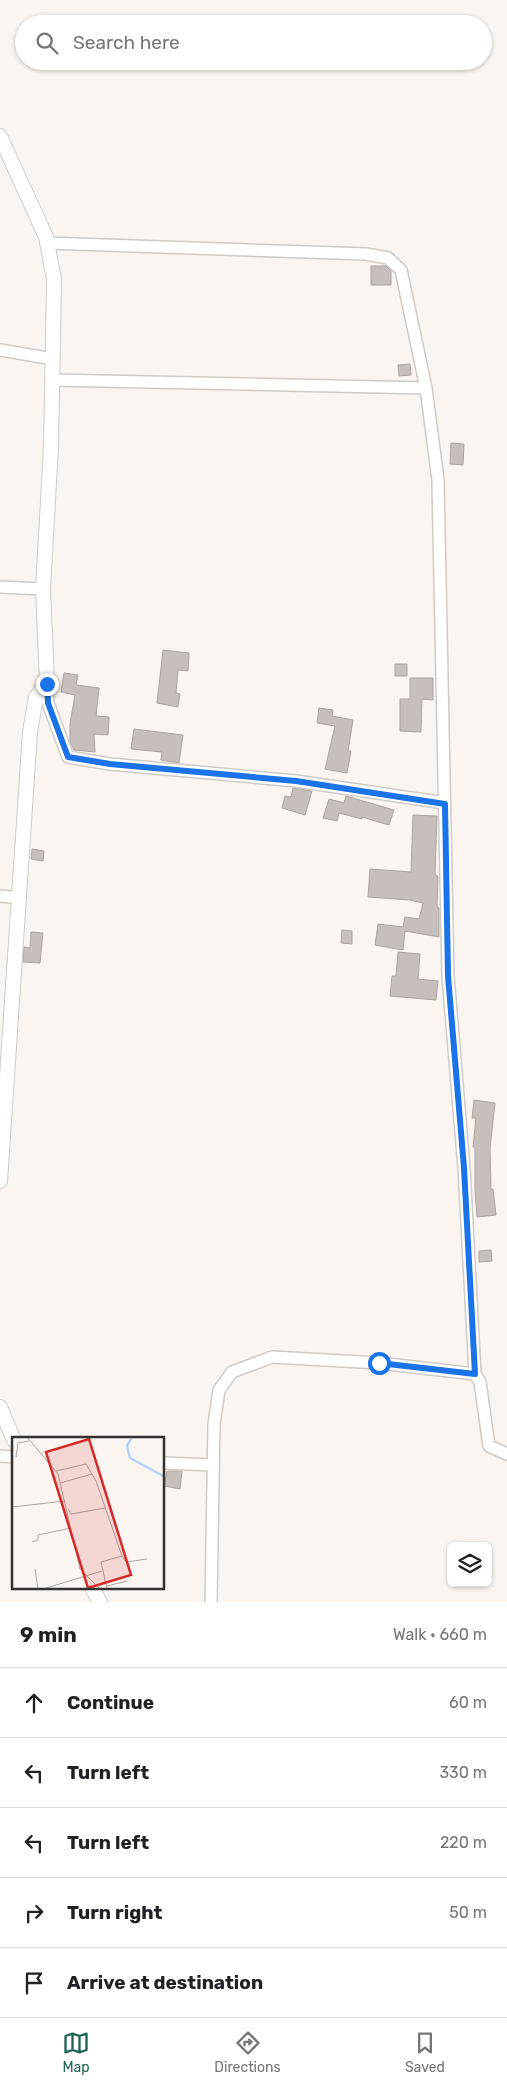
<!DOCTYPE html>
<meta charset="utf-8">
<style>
:root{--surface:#fff;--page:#f2f2f2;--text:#202124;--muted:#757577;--line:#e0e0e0;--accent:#1f6354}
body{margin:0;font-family:Rubik,sans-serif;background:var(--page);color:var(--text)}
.controls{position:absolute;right:15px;bottom:15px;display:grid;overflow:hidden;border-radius:8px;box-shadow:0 1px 4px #0004}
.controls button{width:45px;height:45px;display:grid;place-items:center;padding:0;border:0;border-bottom:1px solid var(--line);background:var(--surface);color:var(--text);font:25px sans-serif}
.stop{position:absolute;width:15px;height:15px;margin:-11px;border:4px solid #1a73e8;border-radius:50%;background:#fff}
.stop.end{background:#1a73e8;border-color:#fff;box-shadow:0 1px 5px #0008}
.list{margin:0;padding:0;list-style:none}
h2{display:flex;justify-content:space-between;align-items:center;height:65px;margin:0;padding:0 20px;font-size:21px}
h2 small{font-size:16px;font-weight:400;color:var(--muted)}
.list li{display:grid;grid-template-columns:32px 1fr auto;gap:15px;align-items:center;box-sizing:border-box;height:70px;padding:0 20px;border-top:1px solid var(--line)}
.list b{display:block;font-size:19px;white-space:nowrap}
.list em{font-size:16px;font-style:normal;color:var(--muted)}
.icon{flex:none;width:28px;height:28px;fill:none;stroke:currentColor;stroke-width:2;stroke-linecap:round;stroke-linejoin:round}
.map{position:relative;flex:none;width:507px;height:1602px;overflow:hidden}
.search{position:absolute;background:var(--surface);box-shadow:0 1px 4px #0004;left:15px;right:15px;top:15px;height:55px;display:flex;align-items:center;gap:12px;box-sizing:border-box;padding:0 18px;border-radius:28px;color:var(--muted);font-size:19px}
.sheet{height:415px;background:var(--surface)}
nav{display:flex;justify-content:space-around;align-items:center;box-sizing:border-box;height:70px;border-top:1px solid var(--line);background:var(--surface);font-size:14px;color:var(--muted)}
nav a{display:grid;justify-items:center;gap:2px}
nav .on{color:var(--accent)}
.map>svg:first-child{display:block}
</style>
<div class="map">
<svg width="507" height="1602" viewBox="0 0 507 1602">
<rect width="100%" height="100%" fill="#faf5f0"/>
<!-- building -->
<path fill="#c6bfbc" stroke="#aba5a2" d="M371 266H386L391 271V285H371Z
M410 364 411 375 399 376 398 365Z
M451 443 464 444 463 465 450 464Z
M163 650 189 653 188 671 178 670 176 693 180 694 178 707 157 703Z
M395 664H407V676H395Z
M64 673 78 675 76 685 99 688 96 716 109 717 108 735 94 734 95 752 74 750 70 742V724L75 695 61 692Z
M410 678H433V700L422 699 421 732 400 731V699H410Z
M319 708 333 710 332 716 353 720 348 751H351L347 773 325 769 335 726 317 723Z
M134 729 183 735 179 763 161 760 162 752 131 749Z
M293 788 312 791 305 815 282 808 285 796 291 797Z
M346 796 394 810 389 825 362 817V819L339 813 337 821 323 818 329 799 344 803Z
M413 815 437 816 435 875 438 876 437 907 439 908V937L405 931 403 950 375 945 378 924 403 927 405 917 419 919 423 903 410 900 368 897 370 869 411 872Z
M32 849 44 851 43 861 31 859Z
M342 930 352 931V944L341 943Z
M31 932 43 933 40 963 23 962 24 947 30 948Z
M398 952 420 954 418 979 438 981 436 1000 390 996 392 976H396Z
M474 1100 495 1103 490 1148 491 1189H493L496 1215 477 1217 475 1190V1147H473L476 1118H472Z
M491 1250 492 1261 479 1262V1251Z
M167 1471H182L180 1489 164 1486Z"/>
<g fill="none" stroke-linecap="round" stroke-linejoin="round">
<!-- minor casing -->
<g stroke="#cfcbc7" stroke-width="14">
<path id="minor" d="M47 243 366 254 388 258 401 270 426 388 438 480 448 976 464 1168 475 1374 379 1363 272 1357 232 1372 219 1390 214 1424 211 1602
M0 350 53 359
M52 380 426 388
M0 587 43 589
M47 683 48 703 68 757 110 764 296 781 445 803
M0 896 20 898
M475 1374 480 1382 489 1446 507 1454
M0 1456 14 1457
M164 1463 213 1465"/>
</g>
<!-- tertiary casing -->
<g stroke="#cfcbc7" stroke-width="16">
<path id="tertiary" d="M0 136 46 237 54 279 51 447 43 589 47 683 36 697 30 732 0 1181
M0 1407 14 1440
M92 1588 100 1602"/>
</g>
<!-- minor -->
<use href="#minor" stroke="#fff" stroke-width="11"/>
<!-- tertiary -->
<use href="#tertiary" stroke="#fff" stroke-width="14"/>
</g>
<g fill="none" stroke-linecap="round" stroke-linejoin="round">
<!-- route -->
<path stroke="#1a73e8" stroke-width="6" d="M47 684 48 703 68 757 110 764 296 781 445 804 448 976 464 1168 475 1374 379 1363"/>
</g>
<!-- overview -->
<g transform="translate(12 1437)">
<rect width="152" height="152" fill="#faf5f0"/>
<path fill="none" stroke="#b4d3f7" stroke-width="2.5" d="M120 0 115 9 118 21 153 40"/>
<path fill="none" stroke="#aba7a3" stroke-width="1" d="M15 0 46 37 68 132 88 152M4 20 6 6 17 4M44 34 74 27 84 44 110 119 89 125 95 152M48 46 80 37M0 70 53 64M56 72 59 77 93 71M20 105 26 103V98L59 91M110 119 114 125 135 122M23 132 26 152M95 149 115 144M31 152 90 134"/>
<path fill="#d62828" fill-opacity="0.15" stroke="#d62828" stroke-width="2.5" d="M77 2 119 138 76 151 34 15Z"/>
<rect width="152" height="152" fill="none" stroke="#343230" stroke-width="2.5"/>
</g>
</svg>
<div class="controls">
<button><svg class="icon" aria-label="layers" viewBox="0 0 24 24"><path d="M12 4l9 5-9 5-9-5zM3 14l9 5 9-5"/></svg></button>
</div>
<div class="stop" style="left:379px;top:1363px"></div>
<div class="stop end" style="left:47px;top:684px"></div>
<div class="search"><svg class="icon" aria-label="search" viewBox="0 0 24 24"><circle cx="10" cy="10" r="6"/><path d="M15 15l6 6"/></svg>Search here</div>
</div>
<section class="sheet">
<h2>9 min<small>Walk · 660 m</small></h2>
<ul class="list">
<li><svg class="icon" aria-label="ahead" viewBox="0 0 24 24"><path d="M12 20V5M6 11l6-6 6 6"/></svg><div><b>Continue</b></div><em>60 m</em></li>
<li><svg class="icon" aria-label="left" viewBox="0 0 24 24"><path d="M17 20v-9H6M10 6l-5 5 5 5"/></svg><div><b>Turn left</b></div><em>330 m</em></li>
<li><svg class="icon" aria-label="left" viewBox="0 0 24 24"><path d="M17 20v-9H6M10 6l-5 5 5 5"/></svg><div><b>Turn left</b></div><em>220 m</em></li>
<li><svg class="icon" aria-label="right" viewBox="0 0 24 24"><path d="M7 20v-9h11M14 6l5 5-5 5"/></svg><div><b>Turn right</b></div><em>50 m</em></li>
<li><svg class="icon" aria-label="arrive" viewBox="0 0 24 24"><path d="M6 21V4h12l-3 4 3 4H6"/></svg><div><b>Arrive at destination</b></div></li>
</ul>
</section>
<nav>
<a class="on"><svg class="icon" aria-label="map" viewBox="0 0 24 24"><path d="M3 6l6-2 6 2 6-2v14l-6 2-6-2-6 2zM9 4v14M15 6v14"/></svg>Map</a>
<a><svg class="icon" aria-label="directions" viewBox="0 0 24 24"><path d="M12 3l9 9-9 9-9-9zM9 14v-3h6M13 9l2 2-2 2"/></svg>Directions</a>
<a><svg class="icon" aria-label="saved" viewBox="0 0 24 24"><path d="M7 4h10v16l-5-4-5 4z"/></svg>Saved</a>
</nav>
